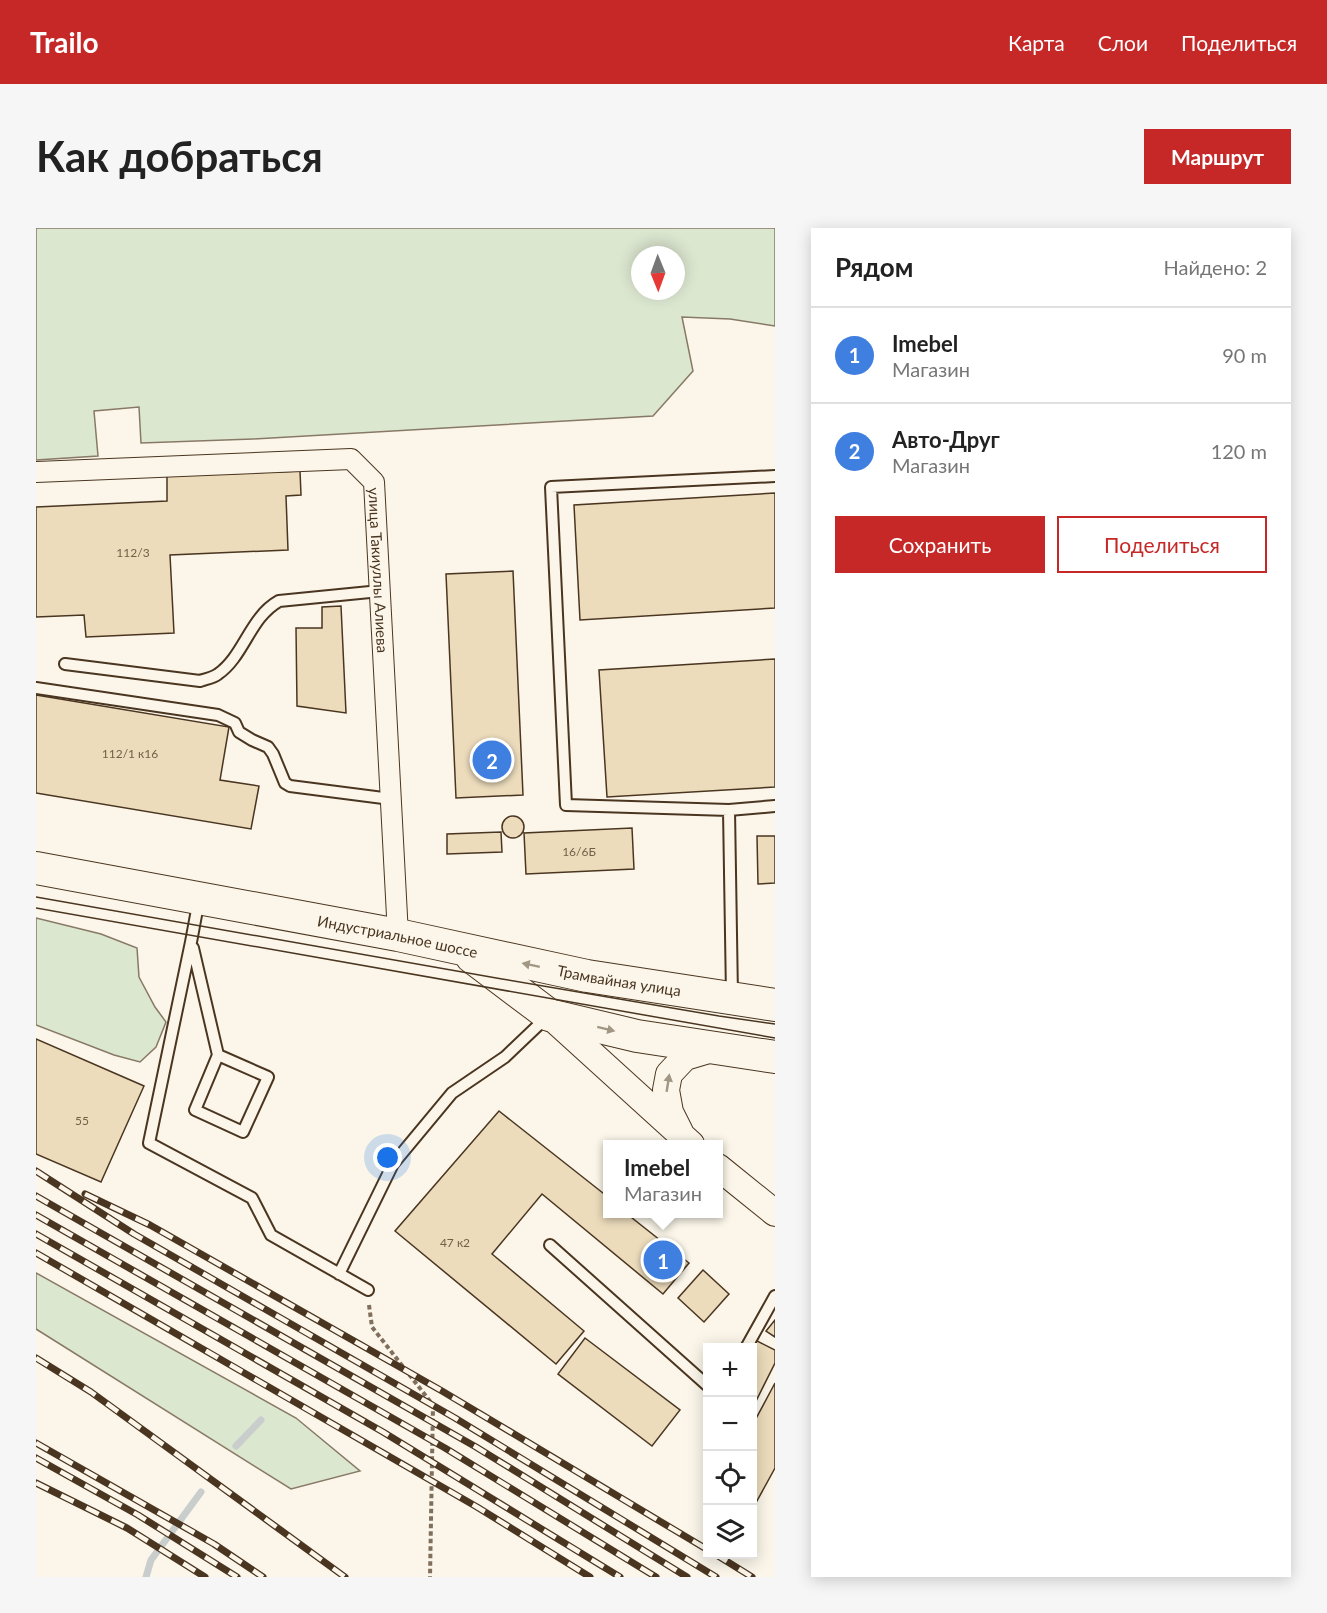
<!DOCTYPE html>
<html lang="ru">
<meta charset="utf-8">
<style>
:root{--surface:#fff;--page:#f6f6f6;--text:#222;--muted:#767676;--line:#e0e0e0;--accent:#c62828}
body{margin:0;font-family:Lato,sans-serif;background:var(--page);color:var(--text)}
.controls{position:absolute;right:18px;bottom:18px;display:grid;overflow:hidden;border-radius:0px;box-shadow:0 3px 15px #0003}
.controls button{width:54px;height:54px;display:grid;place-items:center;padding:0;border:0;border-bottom:2px solid var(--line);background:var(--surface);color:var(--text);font:30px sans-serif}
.compass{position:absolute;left:595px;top:18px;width:54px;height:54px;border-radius:50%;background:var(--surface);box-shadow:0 3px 15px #0003;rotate:179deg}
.you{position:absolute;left:352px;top:930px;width:21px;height:21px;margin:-15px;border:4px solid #fff;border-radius:50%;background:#1a73e8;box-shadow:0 0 0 9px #1a73e833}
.badge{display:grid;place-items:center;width:39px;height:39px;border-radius:50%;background:var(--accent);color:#fff;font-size:20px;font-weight:700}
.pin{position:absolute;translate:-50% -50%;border:3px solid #fff;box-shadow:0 2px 6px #0006}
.popup{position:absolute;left:567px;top:912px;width:120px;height:78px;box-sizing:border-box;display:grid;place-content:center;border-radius:0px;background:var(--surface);filter:drop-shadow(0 2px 4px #0005);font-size:20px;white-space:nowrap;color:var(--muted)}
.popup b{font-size:22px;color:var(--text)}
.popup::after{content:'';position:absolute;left:50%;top:100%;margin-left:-12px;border:12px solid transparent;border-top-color:var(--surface)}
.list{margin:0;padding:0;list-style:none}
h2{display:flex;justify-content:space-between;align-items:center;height:78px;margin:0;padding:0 24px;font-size:26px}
h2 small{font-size:20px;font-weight:400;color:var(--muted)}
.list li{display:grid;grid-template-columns:39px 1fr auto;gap:18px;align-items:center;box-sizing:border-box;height:96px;padding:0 24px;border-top:2px solid var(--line)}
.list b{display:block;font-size:22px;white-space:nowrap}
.list p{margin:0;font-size:20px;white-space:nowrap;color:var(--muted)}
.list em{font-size:20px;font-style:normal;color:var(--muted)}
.actions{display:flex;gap:12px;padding:18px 24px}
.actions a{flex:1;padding:14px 0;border:2px solid var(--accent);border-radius:0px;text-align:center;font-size:21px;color:var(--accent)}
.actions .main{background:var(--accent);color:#fff}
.icon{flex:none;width:33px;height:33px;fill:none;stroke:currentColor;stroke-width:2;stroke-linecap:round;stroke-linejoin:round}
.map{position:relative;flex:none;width:739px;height:1349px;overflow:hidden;border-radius:0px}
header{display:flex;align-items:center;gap:36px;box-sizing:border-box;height:84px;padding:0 30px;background:var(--accent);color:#fff}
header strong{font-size:28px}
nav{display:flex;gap:33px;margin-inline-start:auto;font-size:21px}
.intro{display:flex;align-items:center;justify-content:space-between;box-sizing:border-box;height:144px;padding:0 36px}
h1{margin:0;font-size:42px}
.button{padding:15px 27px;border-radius:0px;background:var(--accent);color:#fff;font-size:21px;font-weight:700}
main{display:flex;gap:36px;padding:0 36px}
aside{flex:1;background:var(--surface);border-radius:0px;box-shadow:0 3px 15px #0003}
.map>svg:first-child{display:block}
</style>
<header>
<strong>Trailo</strong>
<nav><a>Карта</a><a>Слои</a><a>Поделиться</a></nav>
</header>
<div class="intro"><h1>Как добраться</h1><a class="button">Маршрут</a></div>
<main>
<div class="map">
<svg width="739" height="1349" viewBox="0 0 739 1349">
<rect width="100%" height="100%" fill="#fbf6e9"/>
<!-- green -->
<path fill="#dce7d0" stroke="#887966" stroke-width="1.5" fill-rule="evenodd" d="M0 0H739V98L694 91 646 89 657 143 617 188 217 211 105 215 103 179 58 183 62 228 0 232ZM604 27H640V63H604Z
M0 690 65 706 101 720 103 749 119 779 130 794 120 819 104 834 78 827 0 797Z
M0 1045 260 1190 324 1243 255 1261 0 1101Z"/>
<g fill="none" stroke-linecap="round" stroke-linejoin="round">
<!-- stream -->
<path stroke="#c9cecd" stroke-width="7" d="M200 1218 225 1192
M110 1349 115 1332 165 1264"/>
</g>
<!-- building -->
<path fill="#ecdcbc" stroke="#4a3520" stroke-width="1.5" d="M264 243 265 267 250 268 252 322 134 327 138 405 50 409 48 387 0 389V279L131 273V248Z
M739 265V380L544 392 538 277Z
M477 343 487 567 420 570 410 346Z
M305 378 310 485 261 478 260 400H286V379Z
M739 431V559L571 569 563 442Z
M0 467 193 499 184 552 223 558 215 601 0 565Z
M466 599a11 11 0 1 1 22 0a11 11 0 1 1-22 0Z
M596 600 598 641 490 646 488 605Z
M465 604 466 624 411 626V606Z
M721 608H739V655L722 656Z
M0 811 108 858 65 954 0 926Z
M463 883 572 969V986H591L653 1035 627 1066 506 966 456 1026 548 1103 520 1136 359 1003Z
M667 1042 693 1066 668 1094 642 1070Z
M739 1092V1109L730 1103Z
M549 1110 644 1182 616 1218 522 1146Z
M719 1112 739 1122V1135L719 1175 716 1174 715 1120Z
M739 1155V1240L716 1282V1198Z"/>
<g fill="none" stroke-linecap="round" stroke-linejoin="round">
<!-- service casing -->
<g stroke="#4a3520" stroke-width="14">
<path id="service" d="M739 248 515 259 530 577 693 582 739 578
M29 436 164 453C169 451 177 450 182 446 208 428 214 389 243 373L344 363
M0 460 182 487 199 495 203 504 216 512 232 519 237 526 249 555 254 558 355 571
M693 582 696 768
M163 671 155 714 113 915 216 970 235 1007 332 1062
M157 720 182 827 159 882 207 904 232 849 182 827
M514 1017 672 1158
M303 1046 357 936 416 865 469 829 511 789
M710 1120 739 1068"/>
</g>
<!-- minor casing -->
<g stroke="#4a3520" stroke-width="22">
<g id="minor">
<path id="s1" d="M0 244 315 231 338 254 362 707"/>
</g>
</g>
<!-- tertiary casing -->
<g stroke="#4a3520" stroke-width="28">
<path id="tertiary" d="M513 787 655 916
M644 904 634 884 630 862 633 846 649 829 679 820
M682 939 739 985"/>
</g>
<!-- primary casing -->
<g stroke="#4a3520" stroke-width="34">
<g id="primary">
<path id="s2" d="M0 640 362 707 551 748 739 777"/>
<path d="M436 729 513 787 601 808 739 829"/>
</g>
</g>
<!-- path -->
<path stroke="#7f6f5c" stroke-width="4" stroke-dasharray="4.5 3" stroke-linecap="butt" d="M333 1077 336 1099 397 1177 394 1349"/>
<!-- service -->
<use href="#service" stroke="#fbf6e9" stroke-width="10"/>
<!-- minor -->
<use href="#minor" stroke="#fbf6e9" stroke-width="20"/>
<!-- tertiary -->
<use href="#tertiary" stroke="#fbf6e9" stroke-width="26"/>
<!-- primary -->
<use href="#primary" stroke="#fbf6e9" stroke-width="32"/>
<!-- tram -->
<path stroke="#4a3520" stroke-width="1.5" d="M0 669 466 751 683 788 739 796
M0 680 739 810"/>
<!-- rail casing -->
<g stroke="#4a3520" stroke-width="7">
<path id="rail" d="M0 943 98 1006 419 1190 680 1349
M49 966 114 997 406 1163 672 1322
M0 968 440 1219 651 1349
M0 987 409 1220 620 1349
M0 1006 347 1204 584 1349
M0 1025 441 1279 554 1349
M0 1130 55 1164 309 1349
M0 1215 178 1316 227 1349
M0 1230 102 1287 201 1349
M0 1255 91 1300 169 1349
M679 1326 716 1349"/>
</g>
<!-- rail -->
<use href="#rail" stroke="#fbf6e9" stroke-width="4.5" stroke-dasharray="14" stroke-linecap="butt"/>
</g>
<!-- one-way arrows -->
<defs><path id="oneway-solid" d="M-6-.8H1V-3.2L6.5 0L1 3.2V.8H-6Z" transform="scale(1.5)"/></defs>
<g fill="#a29684">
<use href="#oneway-solid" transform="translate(495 737) rotate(-168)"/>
<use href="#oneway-solid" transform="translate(570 801) rotate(14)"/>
<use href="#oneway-solid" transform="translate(632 855) rotate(-81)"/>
</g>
<g text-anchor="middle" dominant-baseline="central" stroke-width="4.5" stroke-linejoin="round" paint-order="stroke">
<!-- number labels -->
<g font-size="12" fill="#725f47">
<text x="97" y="324">112/3</text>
<text x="94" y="525">112/1 к16</text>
<text x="543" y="623">16/6Б</text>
<text x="46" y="892">55</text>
<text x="419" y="1014">47 к2</text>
</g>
<!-- street labels -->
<g font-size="15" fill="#4a3520" stroke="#fbf6e9">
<text stroke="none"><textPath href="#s1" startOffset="436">улица Такиуллы Алиева</textPath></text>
<text stroke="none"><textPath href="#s2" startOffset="368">Индустриальное шоссе</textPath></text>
<text stroke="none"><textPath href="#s2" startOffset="594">Трамвайная улица</textPath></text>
</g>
</g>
</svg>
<div class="controls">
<button>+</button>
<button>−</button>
<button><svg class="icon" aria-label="locate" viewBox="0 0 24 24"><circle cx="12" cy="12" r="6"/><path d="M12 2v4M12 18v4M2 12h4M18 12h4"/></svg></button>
<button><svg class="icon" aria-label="layers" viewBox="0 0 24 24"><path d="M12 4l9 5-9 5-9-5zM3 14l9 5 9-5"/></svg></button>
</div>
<svg class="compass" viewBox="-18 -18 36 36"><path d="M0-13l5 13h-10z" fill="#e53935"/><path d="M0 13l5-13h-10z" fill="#767676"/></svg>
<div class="you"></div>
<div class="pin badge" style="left:627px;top:1032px;background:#3f7fe0">1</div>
<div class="popup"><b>Imebel</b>Магазин</div>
<div class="pin badge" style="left:456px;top:532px;background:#3f7fe0">2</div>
</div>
<aside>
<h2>Рядом<small>Найдено: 2</small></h2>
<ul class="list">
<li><span class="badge" style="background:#3f7fe0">1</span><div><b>Imebel</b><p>Магазин</p></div><em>90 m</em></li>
<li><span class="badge" style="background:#3f7fe0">2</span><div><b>Авто-Друг</b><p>Магазин</p></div><em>120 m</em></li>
</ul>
<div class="actions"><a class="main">Сохранить</a><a>Поделиться</a></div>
</aside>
</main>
